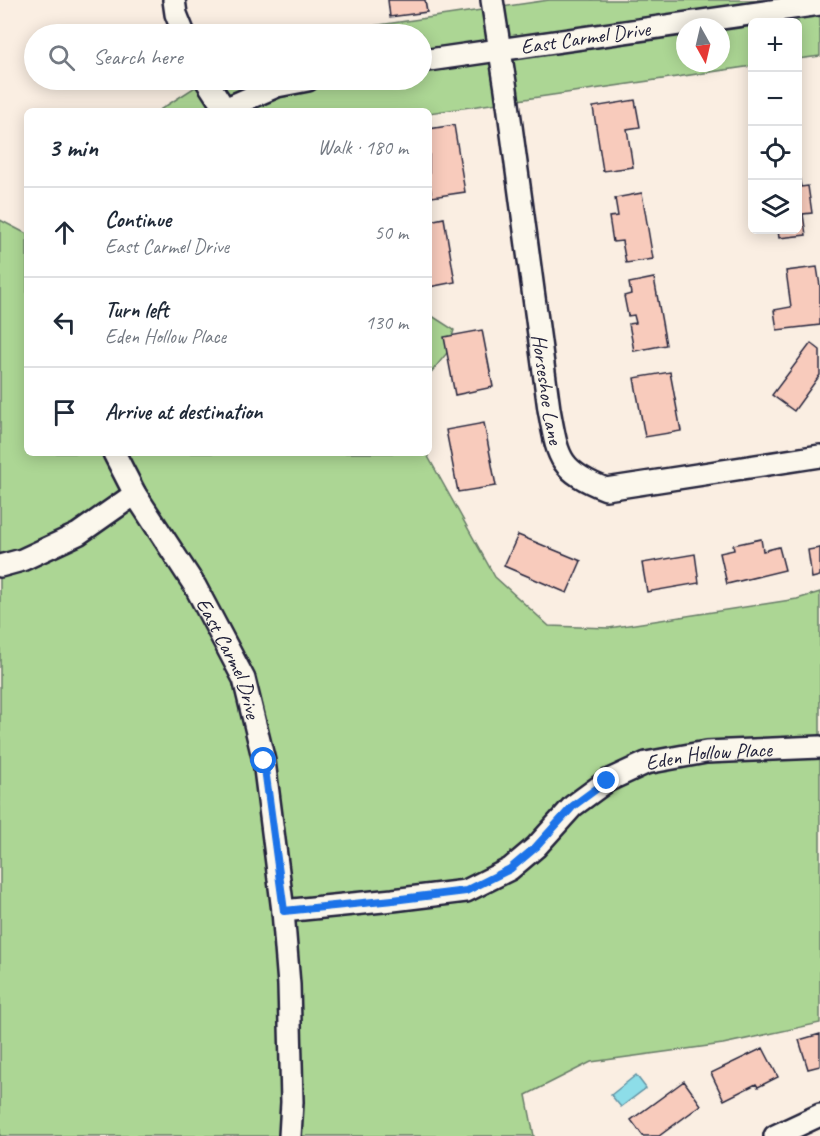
<!DOCTYPE html>
<meta charset="utf-8">
<style>
:root{--surface:#fff;--page:#f2f2f3;--text:#1f2937;--muted:#747a83;--line:#e0e1e3}
body{margin:0;font-family:Caveat,sans-serif;background:var(--page);color:var(--text)}
.controls{position:absolute;right:18px;top:18px;display:grid;overflow:hidden;border-radius:9px;box-shadow:0 3px 15px #0003}
.controls button{width:54px;height:54px;display:grid;place-items:center;padding:0;border:0;border-bottom:2px solid var(--line);background:var(--surface);color:var(--text);font:30px sans-serif}
.compass{position:absolute;left:676px;top:18px;width:54px;height:54px;border-radius:50%;background:var(--surface);box-shadow:0 3px 15px #0003;rotate:172deg}
.stop{position:absolute;width:18px;height:18px;margin:-14px;border:4px solid #1a73e8;border-radius:50%;background:#fff}
.stop.end{background:#1a73e8;border-color:#fff;box-shadow:0 2px 6px #0008}
.list{margin:0;padding:0;list-style:none}
h2{display:flex;justify-content:space-between;align-items:center;height:78px;margin:0;padding:0 24px;font-size:26px}
h2 small{font-size:20px;font-weight:400;color:var(--muted)}
.list li{display:grid;grid-template-columns:39px 1fr auto;gap:18px;align-items:center;box-sizing:border-box;height:90px;padding:0 24px;border-top:2px solid var(--line)}
.list b{display:block;font-size:22px;white-space:nowrap}
.list p{margin:0;font-size:20px;white-space:nowrap;color:var(--muted)}
.list em{font-size:20px;font-style:normal;color:var(--muted)}
.icon{flex:none;width:33px;height:33px;fill:none;stroke:currentColor;stroke-width:2;stroke-linecap:round;stroke-linejoin:round}
.map{position:relative;flex:none;width:820px;height:1136px;overflow:hidden}
.search{position:absolute;background:var(--surface);box-shadow:0 3px 15px #0003;left:24px;top:24px;width:408px;height:66px;display:flex;align-items:center;gap:15px;box-sizing:border-box;padding:0 21px;border-radius:33px;color:var(--muted);font-size:22px}
.panel{position:absolute;background:var(--surface);box-shadow:0 3px 15px #0003;left:24px;top:108px;width:408px;height:348px;border-radius:9px}
.map>svg:first-child{display:block}
</style>
<div class="map">
<svg width="820" height="1136" viewBox="0 0 820 1136">
<rect width="100%" height="100%" fill="#faeee2"/>
<filter id="ink" filterUnits="userSpaceOnUse"><feTurbulence type="fractalNoise" baseFrequency=".0167" numOctaves="2"/><feDisplacementMap in="SourceGraphic" scale="12" xChannelSelector="R" yChannelSelector="G"/><feConvolveMatrix kernelMatrix="1 2 1 2 8 2 1 2 1" color-interpolation-filters="sRGB"/></filter>
<g filter="url(#ink)">
<!-- green -->
<path fill="#acd694" stroke="#677c68" stroke-width="1.5" fill-rule="evenodd" d="M549 0H820V56L798 59V22H752V66L429 113V111H158L206 80H422V34H329L345 30ZM685 27H721V63H685Z
M0 220 27 234V453H426L495 577 549 626 609 628 797 599 820 592V1023L723 1044 591 1062 526 1095 534 1136H0Z
M429 314 454 330 447 353 429 375Z"/>
<!-- water -->
<path fill="#8ddde8" stroke="#6292a3" stroke-width="1.5" d="M636 1075 646 1088 621 1107 611 1095Z"/>
<!-- building -->
<path fill="#f8cbbc" stroke="#22223b" stroke-width="1.5" d="M388 0H425L427 12 390 17Z
M635 100 640 127 627 129 633 167 603 171 593 107Z
M454 125 465 192 432 197 429 179V129Z
M798 171 801 187 808 186 812 213 803 214 806 235 779 238 778 230H798Z
M642 193 653 259 626 263 622 241 613 242 609 217 618 216 615 198Z
M444 218 455 282 429 287V221Z
M817 267 820 286V325L777 330 774 310 791 307 786 271Z
M654 278 666 345 634 351 629 324 636 323 634 315 628 316 624 296 631 294 629 283Z
M482 330 493 387 455 395 444 337Z
M811 343 820 350V375L794 411 772 395Z
M670 372 681 431 645 437 634 378Z
M484 423 496 486 458 492 446 430Z
M518 535 581 561 567 593 504 566Z
M761 539 763 551 779 547 785 570 727 584 720 553 734 550 733 545Z
M820 548V576L812 578 808 550Z
M695 554 699 583 647 592 642 563Z
M820 1034V1066L808 1069 799 1040Z
M763 1048 778 1077 758 1087 756 1084 724 1100 711 1073Z
M684 1081 701 1105 659 1136H643L631 1120Z"/>
<g fill="none" stroke-linecap="round" stroke-linejoin="round">
<!-- minor casing -->
<g stroke="#22223b" stroke-width="26">
<g id="minor">
<path d="M174 0 176 14 184 34"/>
<path id="s1" d="M492 0 506 89 549 409C558 456 557 470 606 489L820 456"/>
<path id="s2" d="M422 61 820 4"/>
<path d="M206 80 224 108"/>
<path d="M220 111 277 86 308 80"/>
<path id="s3" d="M114 453 135 494 195 586 244 679 264 761 283 911 289 985 292 1102 290 1136"/>
<path d="M0 566 22 560 78 534 135 494"/>
<path id="s4" d="M283 911 393 900 466 891 510 869 536 847 573 806 607 781 646 763 706 752 820 747"/>
<path d="M775 1136 820 1115"/>
</g>
</g>
<!-- minor -->
<use href="#minor" stroke="#fbf7ec" stroke-width="21"/>
</g>
</g>
<g fill="none" stroke-linecap="round" stroke-linejoin="round" filter="url(#ink)">
<!-- route -->
<path stroke="#1a73e8" stroke-width="8" d="M264 761 284 911 393 900 466 891 510 869 536 847 573 806 607 781"/>
</g>
<g text-anchor="middle" dominant-baseline="central" stroke-width="6" stroke-linejoin="round" paint-order="stroke">
<!-- street labels -->
<g font-size="21" fill="#22223b" stroke="#fbf7ec">
<text stroke="none"><textPath href="#s2" startOffset="165">East Carmel Drive</textPath></text>
<text stroke="none"><textPath href="#s1" startOffset="393">Horseshoe Lane</textPath></text>
<text stroke="none"><textPath href="#s3" startOffset="236">East Carmel Drive</textPath></text>
<text stroke="none"><textPath href="#s4" startOffset="471">Eden Hollow Place</textPath></text>
</g>
</g>
</svg>
<div class="controls">
<button>+</button>
<button>−</button>
<button><svg class="icon" aria-label="locate" viewBox="0 0 24 24"><circle cx="12" cy="12" r="6"/><path d="M12 2v4M12 18v4M2 12h4M18 12h4"/></svg></button>
<button><svg class="icon" aria-label="layers" viewBox="0 0 24 24"><path d="M12 4l9 5-9 5-9-5zM3 14l9 5 9-5"/></svg></button>
</div>
<svg class="compass" viewBox="-18 -18 36 36"><path d="M0-13l5 13h-10z" fill="#e53935"/><path d="M0 13l5-13h-10z" fill="#747a83"/></svg>
<div class="stop" style="left:264px;top:761px"></div>
<div class="stop end" style="left:607px;top:781px"></div>
<div class="search"><svg class="icon" aria-label="search" viewBox="0 0 24 24"><circle cx="10" cy="10" r="6"/><path d="M15 15l6 6"/></svg>Search here</div>
<section class="panel">
<h2>3 min<small>Walk · 180 m</small></h2>
<ul class="list">
<li><svg class="icon" aria-label="ahead" viewBox="0 0 24 24"><path d="M12 20V5M6 11l6-6 6 6"/></svg><div><b>Continue</b><p>East Carmel Drive</p></div><em>50 m</em></li>
<li><svg class="icon" aria-label="left" viewBox="0 0 24 24"><path d="M17 20v-9H6M10 6l-5 5 5 5"/></svg><div><b>Turn left</b><p>Eden Hollow Place</p></div><em>130 m</em></li>
<li><svg class="icon" aria-label="arrive" viewBox="0 0 24 24"><path d="M6 21V4h12l-3 4 3 4H6"/></svg><div><b>Arrive at destination</b></div></li>
</ul>
</section>
</div>
